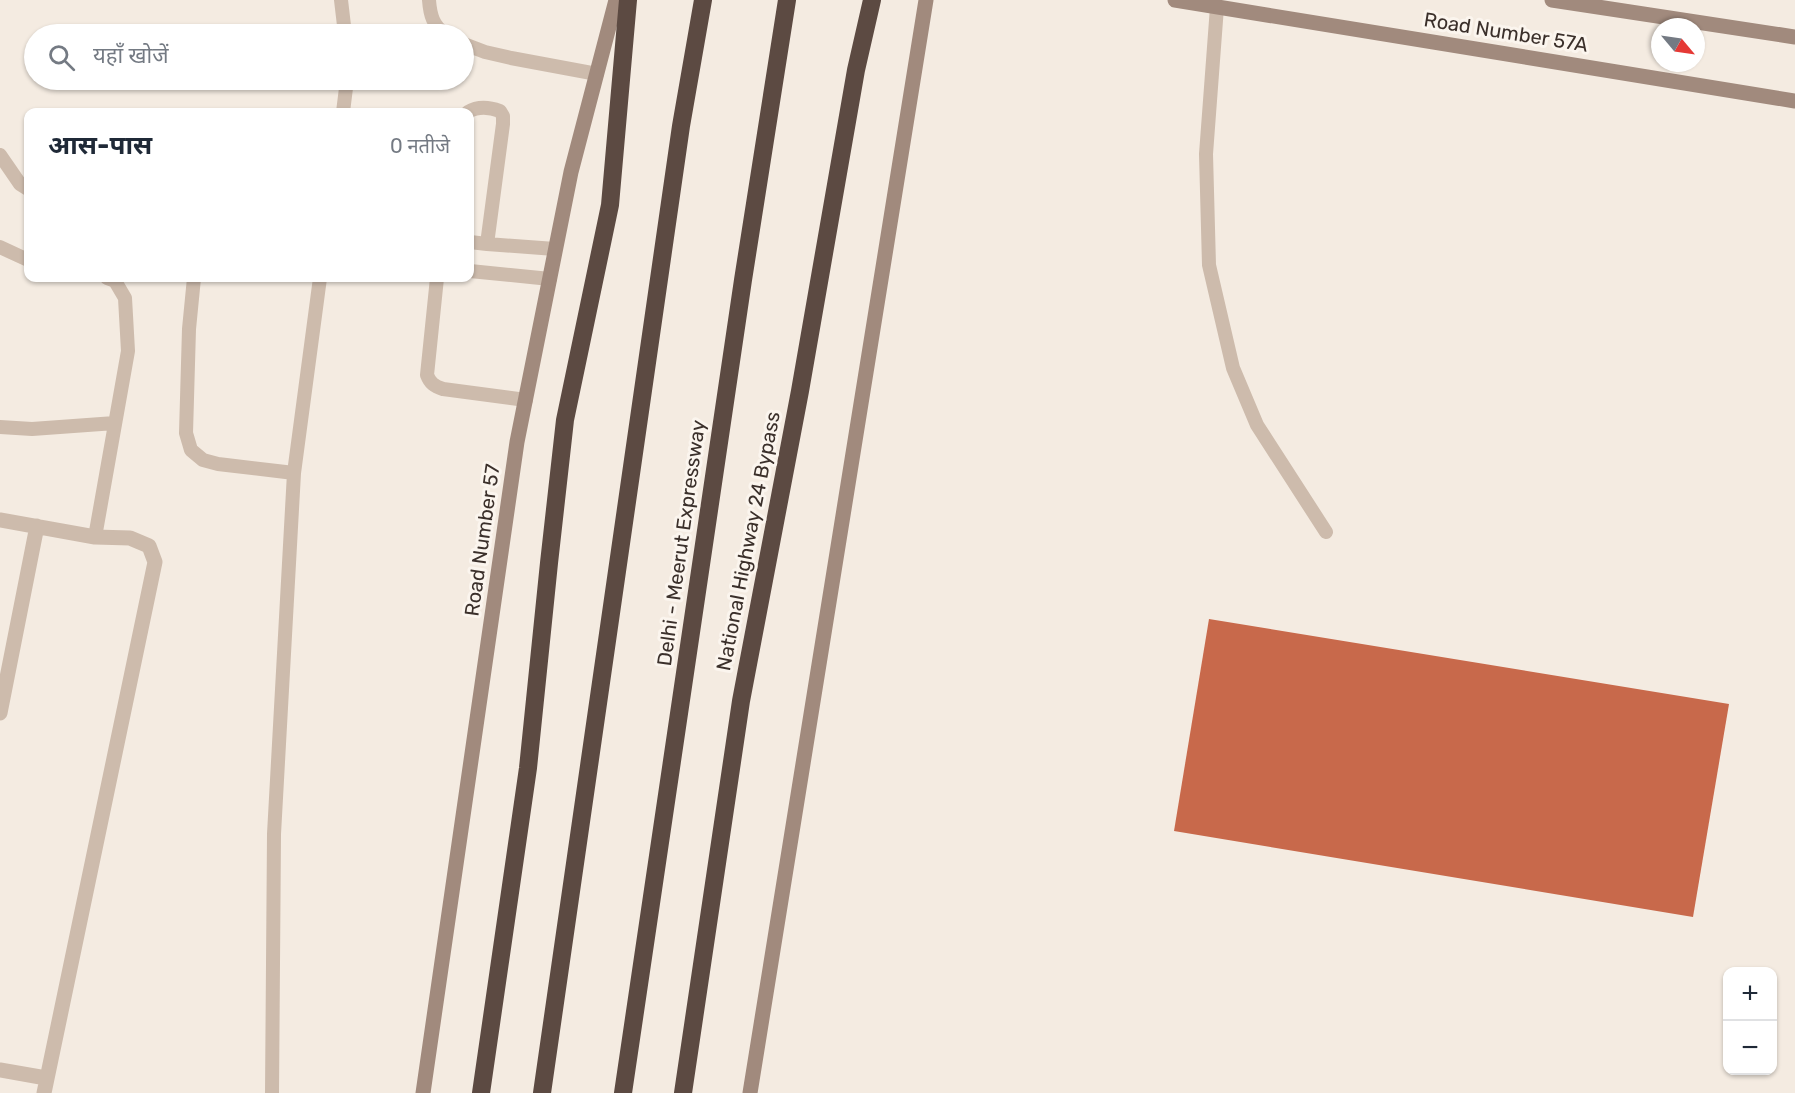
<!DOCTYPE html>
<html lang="hi">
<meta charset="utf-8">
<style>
:root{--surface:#fff;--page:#f2f2f3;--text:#1f2937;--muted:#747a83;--line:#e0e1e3}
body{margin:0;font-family:Rubik,"Noto Sans Devanagari",sans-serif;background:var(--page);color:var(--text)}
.controls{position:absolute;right:18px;bottom:18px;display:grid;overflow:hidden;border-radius:12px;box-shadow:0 2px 4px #0004}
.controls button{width:54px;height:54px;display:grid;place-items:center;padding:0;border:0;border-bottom:2px solid var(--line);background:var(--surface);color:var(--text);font:30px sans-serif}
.compass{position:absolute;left:1651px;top:18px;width:54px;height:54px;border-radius:50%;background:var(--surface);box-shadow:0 2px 4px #0004;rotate:119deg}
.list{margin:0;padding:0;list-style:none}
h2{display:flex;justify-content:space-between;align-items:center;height:78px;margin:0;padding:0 24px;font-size:26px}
h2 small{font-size:20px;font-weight:400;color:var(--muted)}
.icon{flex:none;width:33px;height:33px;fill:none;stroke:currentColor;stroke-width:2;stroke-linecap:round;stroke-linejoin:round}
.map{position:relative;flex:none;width:1795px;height:1093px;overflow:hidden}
.search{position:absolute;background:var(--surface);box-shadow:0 2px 4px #0004;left:24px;top:24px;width:450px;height:66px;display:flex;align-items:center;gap:15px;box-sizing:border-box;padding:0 21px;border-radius:33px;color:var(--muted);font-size:22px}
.panel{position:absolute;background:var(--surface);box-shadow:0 2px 4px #0004;left:24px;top:108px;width:450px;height:174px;border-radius:12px}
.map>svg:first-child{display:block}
</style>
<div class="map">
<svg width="1795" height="1093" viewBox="0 0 1795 1093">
<rect width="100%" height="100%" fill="#f4ebe1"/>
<!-- building -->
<path fill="#c8694b" d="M1209 619 1729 704 1693 917 1174 831Z"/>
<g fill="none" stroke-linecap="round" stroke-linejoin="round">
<!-- lane -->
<path stroke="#cdbbac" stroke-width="14" d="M341 0 345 34
M429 0C430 14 433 27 446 34
M1217 7 1206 154 1209 265 1233 368 1257 425 1326 532
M464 44 485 52 511 58 597 74
M343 112 347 80
M468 112C478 106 489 107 500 111L503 116V124L487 244 555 249
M0 155 20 184 28 189
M470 242 487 244
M0 247 28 260
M470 271 550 279
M194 278 189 329 186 433 191 450 203 460 218 464 294 473
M437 278 427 375C430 383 434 386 443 389L526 400
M0 427 32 429 115 423
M95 537 128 351 125 298 115 281 107 278
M272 1093 274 834 294 473 320 278"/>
<!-- street -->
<path stroke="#cdbbac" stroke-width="15" d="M0 520 95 537 130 538 149 546 155 562 44 1093
M0 713 37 526
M0 1070 46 1078"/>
<!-- secondary -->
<path stroke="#a18a7d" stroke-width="15" d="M1175 0 1795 101
M1552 0 1795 37
M423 1093 517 442 571 172 616 0
M750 1093 926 0"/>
<!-- highway -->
<path stroke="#5c4a42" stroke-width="18" d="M481 1093 528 768 549 563 565 420 610 205 628 0
M542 1093 681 126 703 0
M623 1093 743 280 787 0
M683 1093 741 701 800 391 856 70 872 0"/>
</g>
<g text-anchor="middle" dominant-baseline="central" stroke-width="6" stroke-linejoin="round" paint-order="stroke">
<!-- street labels -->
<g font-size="20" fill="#3b302b" stroke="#fbf5ee">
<text transform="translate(1506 32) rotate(9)">Road Number 57A</text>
<text transform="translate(482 540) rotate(-82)">Road Number 57</text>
<text transform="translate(748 541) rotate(-79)">National Highway 24 Bypass</text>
<text transform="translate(681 543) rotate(-82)">Delhi - Meerut Expressway</text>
</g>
</g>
</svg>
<div class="controls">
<button>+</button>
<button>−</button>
</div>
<svg class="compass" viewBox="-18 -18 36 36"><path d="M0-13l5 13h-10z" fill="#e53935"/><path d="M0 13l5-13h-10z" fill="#747a83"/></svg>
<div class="search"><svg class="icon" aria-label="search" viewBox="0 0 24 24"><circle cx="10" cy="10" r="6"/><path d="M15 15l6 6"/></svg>यहाँ खोजें</div>
<section class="panel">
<h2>आस-पास<small>0 नतीजे</small></h2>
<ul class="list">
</ul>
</section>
</div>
